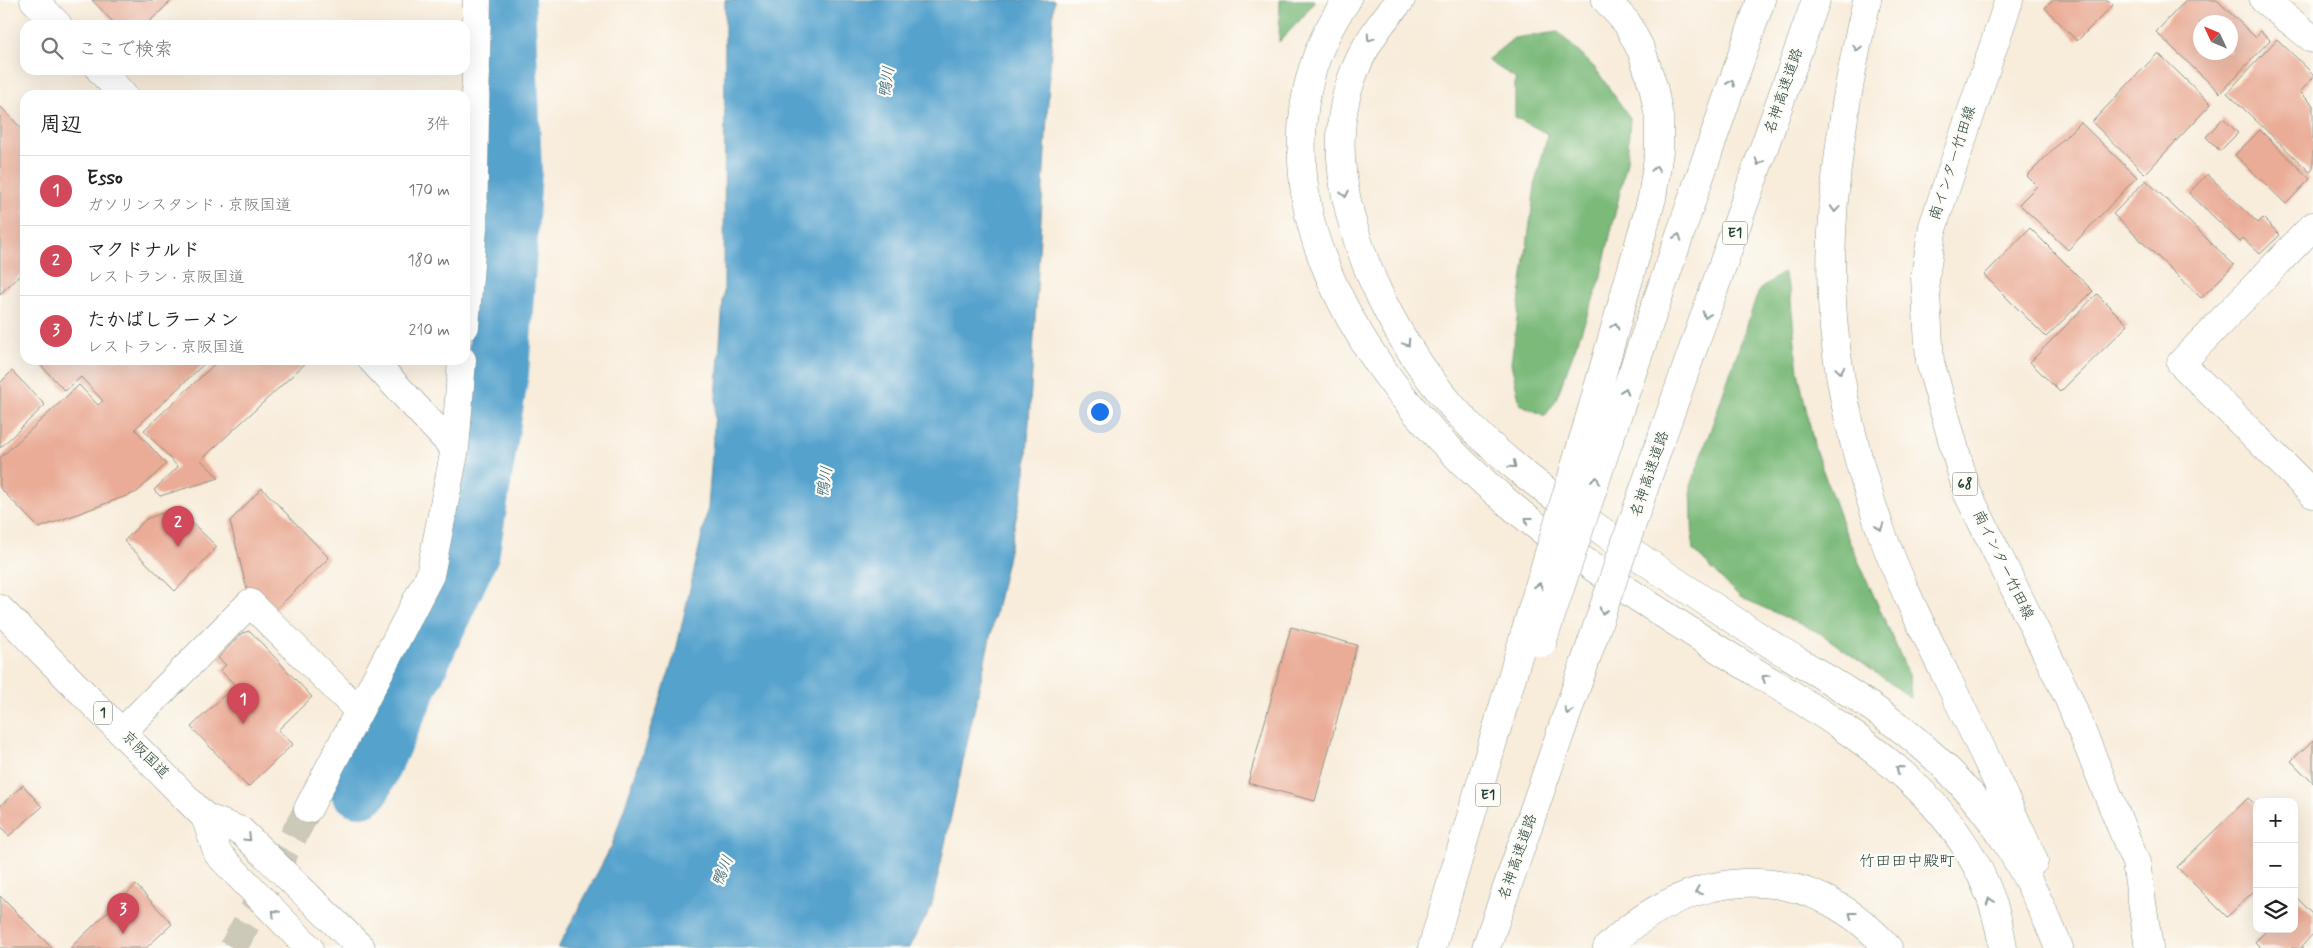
<!DOCTYPE html>
<html lang="ja">
<meta charset="utf-8">
<style>
:root{--surface:#fff;--page:#f6f6f6;--text:#222;--muted:#767676;--line:#e0e0e0;--accent:#d1495b}
body{margin:0;font-family:Mynerve,"Klee One",sans-serif;background:var(--page);color:var(--text)}
.controls{position:absolute;right:15px;bottom:15px;display:grid;overflow:hidden;border-radius:10px;box-shadow:0 5px 20px #0002}
.controls button{width:45px;height:45px;display:grid;place-items:center;padding:0;border:0;border-bottom:1px solid var(--line);background:var(--surface);color:var(--text);font:25px sans-serif}
.compass{position:absolute;left:2193px;top:15px;width:45px;height:45px;border-radius:50%;background:var(--surface);box-shadow:0 5px 20px #0002;rotate:314deg}
.you{position:absolute;left:1099px;top:411px;width:18px;height:18px;margin:-12px;border:4px solid #fff;border-radius:50%;background:#1a73e8;box-shadow:0 0 0 8px #1a73e833}
.badge{display:grid;place-items:center;width:32px;height:32px;border-radius:50%;background:var(--accent);color:#fff;font-size:16px;font-weight:700}
.pin{position:absolute;translate:-50% -41px;filter:drop-shadow(0 1px 2px #0008)}
.pin::after{content:'';position:absolute;top:26px;width:18px;height:15px;background:inherit;clip-path:polygon(0 0,100% 0,50% 100%)}
.list{margin:0;padding:0;list-style:none}
h2{display:flex;justify-content:space-between;align-items:center;height:65px;margin:0;padding:0 20px;font-size:21px}
h2 small{font-size:16px;font-weight:400;color:var(--muted)}
.list li{display:grid;grid-template-columns:32px 1fr auto;gap:15px;align-items:center;box-sizing:border-box;height:70px;padding:0 20px;border-top:1px solid var(--line)}
.list b{display:block;font-size:19px;white-space:nowrap}
.list p{margin:0;font-size:16px;white-space:nowrap;color:var(--muted)}
.list em{font-size:16px;font-style:normal;color:var(--muted)}
.icon{flex:none;width:28px;height:28px;fill:none;stroke:currentColor;stroke-width:2;stroke-linecap:round;stroke-linejoin:round}
.map{position:relative;flex:none;width:2313px;height:948px;overflow:hidden}
.search{position:absolute;background:var(--surface);box-shadow:0 5px 20px #0002;left:20px;top:20px;width:450px;height:55px;display:flex;align-items:center;gap:12px;box-sizing:border-box;padding:0 18px;border-radius:15px;color:var(--muted);font-size:19px}
.panel{position:absolute;background:var(--surface);box-shadow:0 5px 20px #0002;left:20px;top:90px;width:450px;height:275px;border-radius:15px}
.map>svg:first-child{display:block}
</style>
<div class="map">
<svg width="2313" height="948" viewBox="0 0 2313 948">
<rect width="100%" height="100%" fill="#fdfcf7"/>
<filter id="ink" filterUnits="userSpaceOnUse"><feTurbulence type="fractalNoise" baseFrequency=".02" numOctaves="2"/><feDisplacementMap in="SourceGraphic" scale="10" xChannelSelector="R" yChannelSelector="G"/><feConvolveMatrix kernelMatrix="1 2 1 2 8 2 1 2 1" color-interpolation-filters="sRGB"/></filter>
<filter id="wash" filterUnits="userSpaceOnUse"><feTurbulence type="fractalNoise" baseFrequency=".0096" numOctaves="4" result="noise"/><feDisplacementMap in="SourceGraphic" scale="20" xChannelSelector="R" yChannelSelector="G"/><feGaussianBlur stdDeviation="1.12" result="paint"/><feColorMatrix in="noise" values="0 0 0 0 0 0 0 0 0 0 0 0 0 0 0 0 0 1.4 0 .05"/><feComposite in="paint" operator="in"/></filter>
<g filter="url(#wash)">
<rect width="100%" height="100%" fill="#f8ecda"/>
<!-- forest -->
<path fill="#7cba7a" stroke="#4e7c57" d="M1280 0H1315L1302 18 1279 42Z
M1558 32 1595 68 1630 118 1627 161 1599 284 1555 402 1545 416 1520 404 1511 363 1536 179 1548 134 1515 117V78L1487 60 1514 38Z
M1783 272 1790 291 1798 372 1815 449 1845 531 1909 675 1911 698 1820 633 1740 597 1693 550 1691 486 1759 290Z"/>
<!-- water -->
<path fill="#54a2cd" stroke="#3a7080" d="M725 0H1054L1026 473 931 908 909 948H558L612 845 676 651 708 508 724 288Z"/>
<g fill="none" stroke-linecap="round" stroke-linejoin="round">
<!-- river -->
<path stroke="#54a2cd" stroke-width="62" d="M360 786 469 550 498 372 511 170 504 0"/>
</g>
<g id="blocks">
<!-- building -->
<path fill="#eaac96" fill-rule="evenodd" d="M92 0H172L146 25H116Z
M2053 0H2108L2113 5 2077 41 2045 8Z
M2186 0H2217L2255 37 2261 31 2270 40 2220 93 2156 32ZM2200 22H2230V52H2200Z
M2277 39 2313 74V78L2300 92 2313 105V169L2310 172 2227 93Z
M2158 53 2211 104 2145 174 2092 122Z
M0 106 25 132V270L0 294Z
M2223 118 2238 133 2220 151 2206 137Z
M2080 122 2137 177 2068 250 2019 204 2037 186 2027 176Z
M2260 130 2310 179 2286 204 2235 155Z
M2207 174 2258 223 2263 218 2280 235 2260 254 2243 238 2240 242 2189 193Z
M2146 180 2234 265 2201 298 2113 214Z
M2030 228 2093 291 2046 337 1984 275Z
M2097 294 2128 325 2060 392 2030 362Z
M36 360H208L135 429 166 464 137 492 39 528 0 488V458L79 385 98 405 103 401 81 377 65 391Z
M219 360H309L201 460 219 478 160 496 154 490 178 467 144 430Z
M12 371 45 405 0 448V383Z
M262 488 329 558 270 615 247 590 230 521Z
M177 508 217 547 175 591 124 541 146 519Z
M1291 627 1357 645 1315 801 1248 783Z
M250 631 312 697 278 730 293 744 248 787 191 727 235 685 220 670 226 665 218 658 242 633Z
M2313 740V783L2291 761Z
M23 785 42 807 9 836 0 825V806Z
M2248 798 2257 806V888L2227 917 2177 867Z
M136 885 172 924 146 948H70Z
M2294 895 2313 914V934L2302 946 2304 948H2261L2255 942 2268 929H2294Z
M0 896 52 948H0Z"/>
</g>
</g>
<g filter="url(#ink)">
<use href="#blocks" fill-opacity="0" stroke="#8c9487" stroke-width="1"/>
<g fill="none" stroke-linecap="round" stroke-linejoin="round">
<!-- street-tunnel -->
<path stroke="#cdc9b9" stroke-width="28" stroke-dasharray="28 14" stroke-linecap="butt" d="M233 948 308 809"/>
<!-- street casing -->
<g stroke="#8c9487" stroke-width="29">
<path id="street" d="M34 0 58 25
M2264 0 2313 39
M100 70 123 95
M2313 226 2181 363 2313 494
M465 326 473 228 477 0
M372 360 455 449
M122 732 250 603 359 711
M308 809 430 575 455 449 462 360"/>
</g>
<!-- primary casing -->
<g stroke="#8c9487" stroke-width="29">
<path id="primary" d="M2009 0 1933 226 1925 277 1930 362 1967 492 2067 695 2136 863 2149 948"/>
</g>
<!-- highway casing -->
<g stroke="#8c9487" stroke-width="29">
<path id="highway" d="M1347 0C1304 59 1295 129 1306 200 1313 242 1330 281 1350 318 1436 473 1585 565 1731 657 1845 728 1982 799 2003 948
M1401 0C1346 59 1330 123 1347 201 1364 279 1406 356 1460 415 1497 456 1543 489 1588 521 1649 565 1712 606 1775 647 1827 679 1883 710 1929 752 1992 808 2028 871 2059 948
M1867 0C1843 102 1824 223 1834 329 1841 398 1858 466 1881 531 1899 581 1923 629 1946 676 1976 737 2006 799 2034 861
M1588 423 1652 198 1659 151V117L1653 86 1642 52 1627 23 1606 0
M1610 437 1761 0
M1652 465 1816 0
M0 609 205 817 241 831 361 948
M205 817 218 854 309 948
M1432 948 1525 633
M1486 948 1584 665
M1607 948C1690 865 1808 857 1888 948"/>
</g>
<!-- street -->
<use href="#street" stroke="#fff" stroke-width="28"/>
<!-- primary -->
<use href="#primary" stroke="#fff" stroke-width="28"/>
<!-- highway -->
<use href="#highway" stroke="#fff" stroke-width="28"/>
<!-- highway-bridge casing -->
<g stroke="#8c9487" stroke-width="29" stroke-linecap="butt">
<path id="highway-bridge" d="M1525 633 1588 423
M1542 643 1610 437
M1584 665 1652 465"/>
</g>
<!-- highway-bridge -->
<use href="#highway-bridge" stroke="#fff" stroke-width="28"/>
</g>
<!-- one-way arrows -->
<defs><path id="oneway-chevron" d="M-2-3.5L2.5 0L-2 3.5" fill="none" stroke-width="1.6" stroke-linecap="round" stroke-linejoin="round" transform="scale(1.25)"/></defs>
<g stroke="#8f9e9a">
<use href="#oneway-chevron" transform="translate(1370 38) rotate(124)"/>
<use href="#oneway-chevron" transform="translate(1857 48) rotate(101)"/>
<use href="#oneway-chevron" transform="translate(1731 83) rotate(-70)"/>
<use href="#oneway-chevron" transform="translate(1759 162) rotate(109)"/>
<use href="#oneway-chevron" transform="translate(1656 169) rotate(-82)"/>
<use href="#oneway-chevron" transform="translate(1345 194) rotate(78)"/>
<use href="#oneway-chevron" transform="translate(1835 209) rotate(94)"/>
<use href="#oneway-chevron" transform="translate(1678 237) rotate(-71)"/>
<use href="#oneway-chevron" transform="translate(1706 315) rotate(110)"/>
<use href="#oneway-chevron" transform="translate(1615 326) rotate(-74)"/>
<use href="#oneway-chevron" transform="translate(1407 343) rotate(56)"/>
<use href="#oneway-chevron" transform="translate(1840 370) rotate(82)"/>
<use href="#oneway-chevron" transform="translate(1625 391) rotate(-71)"/>
<use href="#oneway-chevron" transform="translate(1513 465) rotate(40)"/>
<use href="#oneway-chevron" transform="translate(1596 480) rotate(-72)"/>
<use href="#oneway-chevron" transform="translate(1528 520) rotate(-142)"/>
<use href="#oneway-chevron" transform="translate(1880 527) rotate(71)"/>
<use href="#oneway-chevron" transform="translate(1539 586) rotate(-73)"/>
<use href="#oneway-chevron" transform="translate(1603 611) rotate(109)"/>
<use href="#oneway-chevron" transform="translate(1765 678) rotate(-148)"/>
<use href="#oneway-chevron" transform="translate(1568 711) rotate(109)"/>
<use href="#oneway-chevron" transform="translate(1899 769) rotate(-141)"/>
<use href="#oneway-chevron" transform="translate(248 838) rotate(44)"/>
<use href="#oneway-chevron" transform="translate(1698 891) rotate(158)"/>
<use href="#oneway-chevron" transform="translate(1990 901) rotate(-110)"/>
<use href="#oneway-chevron" transform="translate(275 913) rotate(-134)"/>
<use href="#oneway-chevron" transform="translate(1852 915) rotate(-143)"/>
</g>
</g>
<g text-anchor="middle" dominant-baseline="central" stroke-width="4.5" stroke-linejoin="round" paint-order="stroke">
<!-- shield labels -->
<g fill="#fdfcf7" stroke="#62766e" stroke-width="1">
<rect x="1722.5" y="221.5" width="25" height="23" rx="4"/>
<rect x="1952.5" y="472.5" width="25" height="23" rx="4"/>
<rect x="94" y="701.5" width="18" height="23" rx="4"/>
<rect x="1475.5" y="783.5" width="25" height="23" rx="4"/>
</g>
<g font-size="14" font-weight="bold" fill="#1f3d34">
<text x="1735" y="233">E1</text>
<text x="1965" y="484">68</text>
<text x="103" y="713">1</text>
<text x="1488" y="795">E1</text>
</g>
<!-- street labels -->
<g font-size="15" fill="#1f3d34" stroke="#fdfcf7">
<text transform="translate(1784 91) rotate(-71)">名神高速道路</text>
<text transform="translate(1953 163) rotate(-72)">南インター竹田線</text>
<text transform="translate(1650 474) rotate(-71)">名神高速道路</text>
<text transform="translate(2003 565) rotate(64)">南インター竹田線</text>
<text transform="translate(145 755) rotate(45)">京阪国道</text>
<text transform="translate(1518 857) rotate(-71)">名神高速道路</text>
</g>
<!-- water labels -->
<g font-size="16" font-style="italic" fill="#32606a" stroke="#fdfcf7">
<text transform="translate(887 82) rotate(-81)">鴨川</text>
<text transform="translate(825 482) rotate(-81)">鴨川</text>
<text transform="translate(723 871) rotate(-67)">鴨川</text>
</g>
<!-- neighbourhood labels -->
<g font-size="16" fill="#1f3d34" stroke="#fdfcf7">
<text x="1907" y="861">竹田田中殿町</text>
</g>
</g>
</svg>
<div class="controls">
<button>+</button>
<button>−</button>
<button><svg class="icon" aria-label="layers" viewBox="0 0 24 24"><path d="M12 4l9 5-9 5-9-5zM3 14l9 5 9-5"/></svg></button>
</div>
<svg class="compass" viewBox="-18 -18 36 36"><path d="M0-13l5 13h-10z" fill="#e53935"/><path d="M0 13l5-13h-10z" fill="#767676"/></svg>
<div class="you"></div>
<div class="pin badge" style="left:243px;top:724px">1</div>
<div class="pin badge" style="left:178px;top:547px">2</div>
<div class="pin badge" style="left:123px;top:934px">3</div>
<div class="search"><svg class="icon" aria-label="search" viewBox="0 0 24 24"><circle cx="10" cy="10" r="6"/><path d="M15 15l6 6"/></svg>ここで検索</div>
<section class="panel">
<h2>周辺<small>3件</small></h2>
<ul class="list">
<li><span class="badge">1</span><div><b>Esso</b><p>ガソリンスタンド · 京阪国道</p></div><em>170 m</em></li>
<li><span class="badge">2</span><div><b>マクドナルド</b><p>レストラン · 京阪国道</p></div><em>180 m</em></li>
<li><span class="badge">3</span><div><b>たかばしラーメン</b><p>レストラン · 京阪国道</p></div><em>210 m</em></li>
</ul>
</section>
</div>
